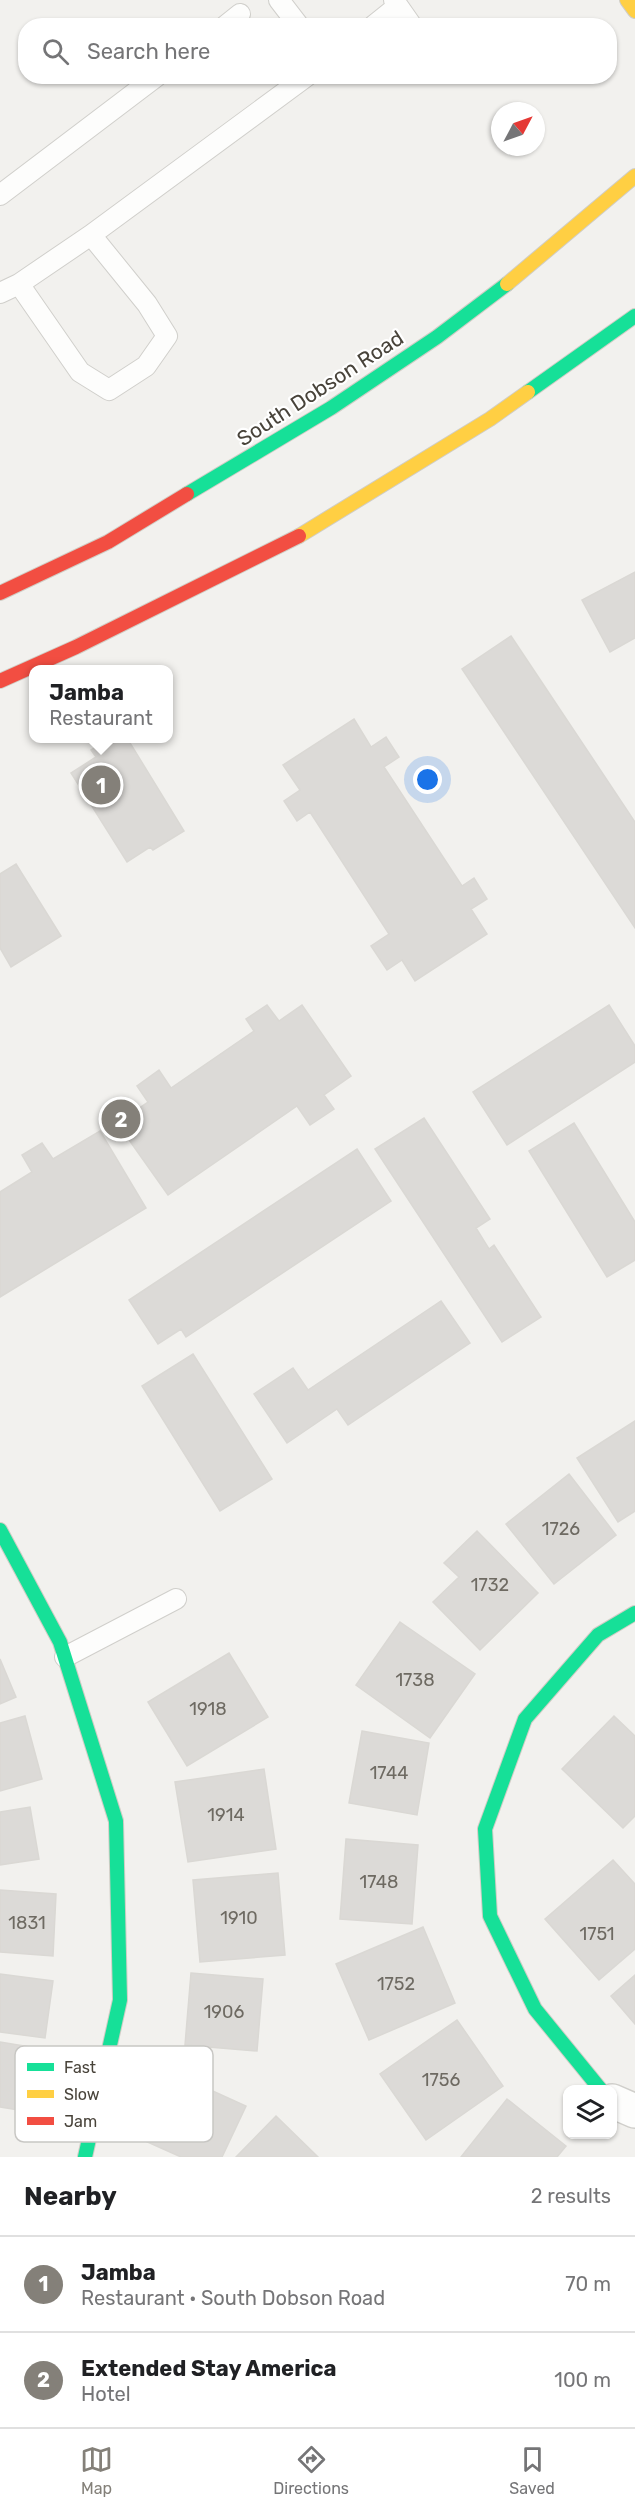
<!DOCTYPE html>
<meta charset="utf-8">
<style>
:root{--surface:#fff;--page:#f2f2f2;--text:#202124;--muted:#757577;--line:#e0e0e0;--accent:#848079}
body{margin:0;font-family:Rubik,sans-serif;background:var(--page);color:var(--text)}
.controls{position:absolute;right:18px;bottom:18px;display:grid;overflow:hidden;border-radius:12px;box-shadow:0 2px 4px #0004}
.controls button{width:54px;height:54px;display:grid;place-items:center;padding:0;border:0;border-bottom:2px solid var(--line);background:var(--surface);color:var(--text);font:30px sans-serif}
.compass{position:absolute;left:491px;top:102px;width:54px;height:54px;border-radius:50%;background:var(--surface);box-shadow:0 2px 4px #0004;rotate:49deg}
.you{position:absolute;left:428px;top:780px;width:21px;height:21px;margin:-15px;border:4px solid #fff;border-radius:50%;background:#1a73e8;box-shadow:0 0 0 9px #1a73e833}
.badge{display:grid;place-items:center;width:39px;height:39px;border-radius:50%;background:var(--accent);color:#fff;font-size:20px;font-weight:700}
.pin{position:absolute;translate:-50% -50%;border:3px solid #fff;box-shadow:0 2px 6px #0006}
.popup{position:absolute;left:29px;top:665px;width:144px;height:78px;box-sizing:border-box;display:grid;place-content:center;border-radius:12px;background:var(--surface);filter:drop-shadow(0 2px 4px #0005);font-size:20px;white-space:nowrap;color:var(--muted)}
.popup b{font-size:22px;color:var(--text)}
.popup::after{content:'';position:absolute;left:50%;top:100%;margin-left:-12px;border:12px solid transparent;border-top-color:var(--surface)}
.list{margin:0;padding:0;list-style:none}
h2{display:flex;justify-content:space-between;align-items:center;height:78px;margin:0;padding:0 24px;font-size:26px}
h2 small{font-size:20px;font-weight:400;color:var(--muted)}
.list li{display:grid;grid-template-columns:39px 1fr auto;gap:18px;align-items:center;box-sizing:border-box;height:96px;padding:0 24px;border-top:2px solid var(--line)}
.list b{display:block;font-size:22px;white-space:nowrap}
.list p{margin:0;font-size:20px;white-space:nowrap;color:var(--muted)}
.list em{font-size:20px;font-style:normal;color:var(--muted)}
.icon{flex:none;width:33px;height:33px;fill:none;stroke:currentColor;stroke-width:2;stroke-linecap:round;stroke-linejoin:round}
.map{position:relative;flex:none;width:635px;height:2157px;overflow:hidden}
.search{position:absolute;background:var(--surface);box-shadow:0 2px 4px #0004;left:18px;right:18px;top:18px;height:66px;display:flex;align-items:center;gap:15px;box-sizing:border-box;padding:0 21px;border-radius:24px;color:var(--muted);font-size:22px}
.sheet{height:270px;background:var(--surface)}
nav{display:flex;justify-content:space-around;align-items:center;box-sizing:border-box;height:84px;border-top:2px solid var(--line);background:var(--surface);font-size:16px;color:var(--muted)}
nav a{display:grid;justify-items:center;gap:3px}
nav .on{color:var(--accent)}
.map>svg:first-child{display:block}
</style>
<div class="map">
<svg width="635" height="2157" viewBox="0 0 635 2157">
<rect width="100%" height="100%" fill="#f2f1ee"/>
<!-- building -->
<path fill="#dcdad7" stroke="#dad8d4" stroke-width="1.5" d="M635 572V638L610 652 582 600Z
M511 636 635 822V928L462 669Z
M354 719 371 747 386 737 399 757 384 767 462 886 474 878 487 899 471 909 487 934 415 981 402 960 387 970 371 946 389 934 310 812 297 821 284 801 300 790 283 765Z
M110 738H127L184 831 153 850 150 847 127 862 71 773 96 757 91 750Z
M16 864 61 936 11 967 0 948V874Z
M267 1005 279 1021 302 1005 351 1076 324 1095 334 1109 310 1125 297 1106 168 1195 117 1123 148 1102 137 1086 159 1070 171 1088 254 1031 246 1019Z
M609 1005 635 1046V1062L507 1145 473 1092Z
M424 1118 490 1219 476 1228 489 1249 494 1245 541 1317 502 1342 375 1149Z
M574 1123 635 1222V1260L607 1277 529 1151Z
M100 1131 146 1208 0 1297V1192L32 1172 22 1155 42 1143 53 1159Z
M357 1149 391 1201 186 1337 181 1329 158 1344 129 1300Z
M441 1301 470 1343 348 1425 337 1409 287 1443 254 1394 293 1368 308 1390Z
M193 1354 272 1479 220 1511 142 1386Z
M635 1421V1511L618 1522 577 1458Z
M569 1474 616 1535 554 1584 506 1524Z
M477 1531 538 1593 480 1650 433 1602 459 1577 444 1563Z
M400 1622 475 1674 430 1738 356 1685Z
M229 1653 268 1717 187 1766 148 1702Z
M0 1659 16 1697 0 1704Z
M25 1716 42 1779 0 1791V1723Z
M614 1716 635 1736V1816L623 1828 562 1769Z
M362 1731 429 1743 417 1815 349 1803Z
M264 1769 276 1849 188 1862 175 1782Z
M30 1807 39 1859 0 1865V1812Z
M346 1839 418 1845 412 1924 340 1919Z
M613 1860 635 1884V1949L599 1980 545 1919Z
M278 1873 285 1955 200 1962 193 1880Z
M0 1890 56 1894 53 1956 0 1952Z
M423 1927 455 2003 369 2040 336 1964Z
M191 1973 263 1979 257 2051 185 2045Z
M0 1974 53 1981 45 2038 0 2032Z
M635 1975V2024L611 1996Z
M457 2020 503 2086 426 2140 380 2074Z
M0 2042 49 2050 43 2088 28 2086 24 2111 0 2107Z
M171 2072 246 2106 222 2157H181L141 2139Z
M507 2099 566 2146 557 2157H461Z
M276 2116 318 2157H236Z"/>
<g fill="none" stroke-linecap="round" stroke-linejoin="round">
<!-- lane casing -->
<g stroke="#d0cfcb" stroke-width="22">
<path id="lane" d="M279 0 299 26
M398 6 412 26
M225 26 240 14
M373 26 398 6 394 0
M0 195 157 76
M91 235 307 76
M0 293 19 284 91 235 147 304 167 336 146 366 109 390 80 372 19 284
M65 1657 176 1599"/>
</g>
<!-- street casing -->
<g stroke="#d0cfcb" stroke-width="36">
<path id="street" d="M612 2101 635 2111"/>
</g>
<!-- fast casing -->
<g stroke="#d0cdc5" stroke-width="16">
<path id="fast" d="M528 392 635 316
M187 494 331 408 437 337 507 284
M0 1530 60 1642 116 1821 120 2000 85 2157
M601 2090 535 2009 490 1916 485 1829 525 1719 598 1635 635 1613"/>
</g>
<!-- slow casing -->
<g stroke="#d0cdc5" stroke-width="16">
<path id="slow" d="M627 0 635 11
M507 284 635 176
M299 536 490 419 528 392"/>
</g>
<!-- jam casing -->
<g stroke="#d0cdc5" stroke-width="16">
<path id="jam" d="M0 593 108 542 187 494
M0 681 76 647 299 536"/>
</g>
<!-- lane -->
<use href="#lane" stroke="#fdfdfc" stroke-width="20"/>
<!-- street -->
<use href="#street" stroke="#fdfdfc" stroke-width="33"/>
<!-- fast -->
<use href="#fast" stroke="#16e098" stroke-width="14"/>
<!-- slow -->
<use href="#slow" stroke="#ffcf43" stroke-width="14"/>
<!-- jam -->
<use href="#jam" stroke="#f24e42" stroke-width="14"/>
</g>
<g text-anchor="middle" dominant-baseline="central" stroke-width="4.5" stroke-linejoin="round" paint-order="stroke">
<!-- number labels -->
<g font-size="18" fill="#6e6a62">
<text x="561" y="1529">1726</text>
<text x="490" y="1585">1732</text>
<text x="415" y="1680">1738</text>
<text x="208" y="1709">1918</text>
<text x="389" y="1773">1744</text>
<text x="226" y="1815">1914</text>
<text x="379" y="1882">1748</text>
<text x="239" y="1918">1910</text>
<text x="27" y="1923">1831</text>
<text x="597" y="1934">1751</text>
<text x="396" y="1984">1752</text>
<text x="224" y="2012">1906</text>
<text x="441" y="2080">1756</text>
</g>
<!-- street labels -->
<g font-size="21" fill="#48433a" stroke="#fff">
<text transform="translate(320 388) rotate(-33)">South Dobson Road</text>
</g>
</g>
<!-- legend -->
<rect x="15" y="2046" width="198" height="96" rx="9" fill="#fff" stroke="#c8c7c4" stroke-width="1.5"/>
<rect x="27" y="2063" width="27" height="8" fill="#16e098"/>
<rect x="27" y="2090" width="27" height="8" fill="#ffcf43"/>
<rect x="27" y="2117" width="27" height="8" fill="#f24e42"/>
<g font-size="16" fill="#48433a">
<text x="64" y="2073">Fast</text>
<text x="64" y="2100">Slow</text>
<text x="64" y="2127">Jam</text>
</g>
</svg>
<div class="controls">
<button><svg class="icon" aria-label="layers" viewBox="0 0 24 24"><path d="M12 4l9 5-9 5-9-5zM3 14l9 5 9-5"/></svg></button>
</div>
<svg class="compass" viewBox="-18 -18 36 36"><path d="M0-13l5 13h-10z" fill="#e53935"/><path d="M0 13l5-13h-10z" fill="#757577"/></svg>
<div class="you"></div>
<div class="pin badge" style="left:101px;top:785px">1</div>
<div class="popup"><b>Jamba</b>Restaurant</div>
<div class="pin badge" style="left:121px;top:1119px">2</div>
<div class="search"><svg class="icon" aria-label="search" viewBox="0 0 24 24"><circle cx="10" cy="10" r="6"/><path d="M15 15l6 6"/></svg>Search here</div>
</div>
<section class="sheet">
<h2>Nearby<small>2 results</small></h2>
<ul class="list">
<li><span class="badge">1</span><div><b>Jamba</b><p>Restaurant · South Dobson Road</p></div><em>70 m</em></li>
<li><span class="badge">2</span><div><b>Extended Stay America</b><p>Hotel</p></div><em>100 m</em></li>
</ul>
</section>
<nav>
<a class="on"><svg class="icon" aria-label="map" viewBox="0 0 24 24"><path d="M3 6l6-2 6 2 6-2v14l-6 2-6-2-6 2zM9 4v14M15 6v14"/></svg>Map</a>
<a><svg class="icon" aria-label="directions" viewBox="0 0 24 24"><path d="M12 3l9 9-9 9-9-9zM9 14v-3h6M13 9l2 2-2 2"/></svg>Directions</a>
<a><svg class="icon" aria-label="saved" viewBox="0 0 24 24"><path d="M7 4h10v16l-5-4-5 4z"/></svg>Saved</a>
</nav>
